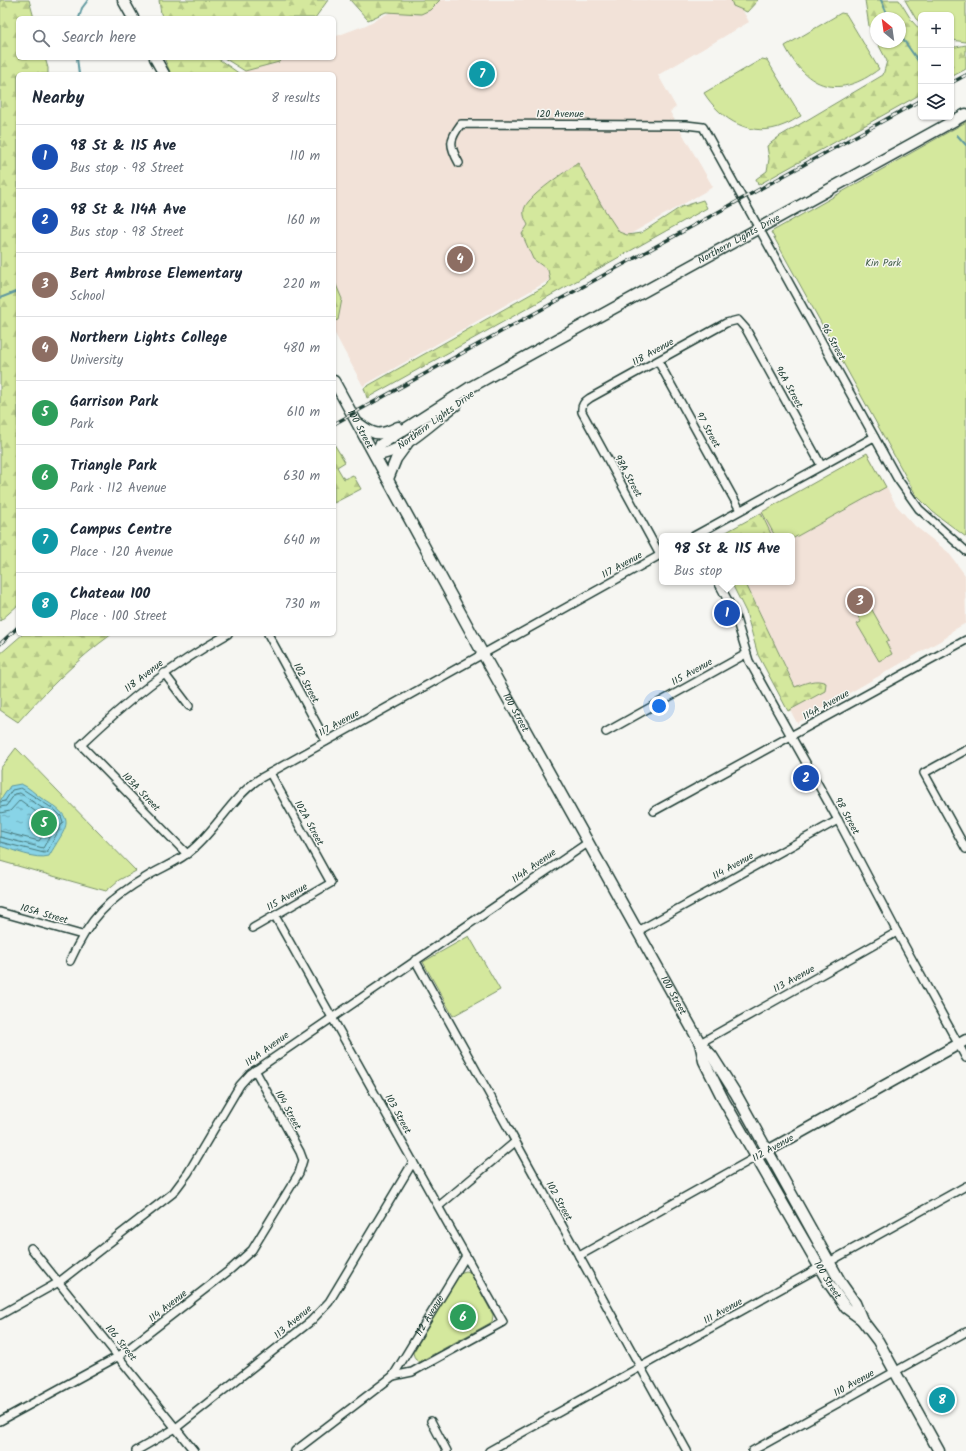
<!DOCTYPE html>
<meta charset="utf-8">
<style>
:root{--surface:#fff;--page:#f2f2f3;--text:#1f2937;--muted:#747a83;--line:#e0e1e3;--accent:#ea580c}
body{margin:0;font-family:Kalam,sans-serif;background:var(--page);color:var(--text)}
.controls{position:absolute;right:12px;top:12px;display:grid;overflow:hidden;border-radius:6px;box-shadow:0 1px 3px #0004}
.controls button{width:36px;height:36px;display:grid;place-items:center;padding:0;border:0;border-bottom:1px solid var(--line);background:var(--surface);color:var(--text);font:20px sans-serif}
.compass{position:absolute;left:870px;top:12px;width:36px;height:36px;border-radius:50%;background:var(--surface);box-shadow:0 1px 3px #0004;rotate:331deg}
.you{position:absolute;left:659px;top:706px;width:14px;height:14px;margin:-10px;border:3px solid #fff;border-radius:50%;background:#1a73e8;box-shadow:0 0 0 6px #1a73e833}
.badge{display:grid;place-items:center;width:26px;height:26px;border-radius:50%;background:var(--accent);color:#fff;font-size:13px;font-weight:700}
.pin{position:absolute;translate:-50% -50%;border:2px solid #fff;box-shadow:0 1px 4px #0006}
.popup{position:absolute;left:659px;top:533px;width:136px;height:52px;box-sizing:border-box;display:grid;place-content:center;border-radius:6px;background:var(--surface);filter:drop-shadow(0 1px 3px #0005);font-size:13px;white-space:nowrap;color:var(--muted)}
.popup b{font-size:15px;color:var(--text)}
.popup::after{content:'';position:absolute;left:50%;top:100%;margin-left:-8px;border:8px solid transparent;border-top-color:var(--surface)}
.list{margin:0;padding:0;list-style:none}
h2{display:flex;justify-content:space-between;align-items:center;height:52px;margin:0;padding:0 16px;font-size:17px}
h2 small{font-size:13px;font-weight:400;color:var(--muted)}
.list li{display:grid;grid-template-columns:26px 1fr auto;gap:12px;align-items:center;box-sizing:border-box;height:64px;padding:0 16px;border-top:1px solid var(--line)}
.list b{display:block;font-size:15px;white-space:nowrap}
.list p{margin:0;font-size:13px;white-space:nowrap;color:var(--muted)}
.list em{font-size:13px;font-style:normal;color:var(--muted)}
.icon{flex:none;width:22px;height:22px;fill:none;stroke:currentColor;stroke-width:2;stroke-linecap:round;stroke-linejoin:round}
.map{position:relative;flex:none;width:966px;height:1451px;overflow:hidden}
.search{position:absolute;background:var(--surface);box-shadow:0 1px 3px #0004;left:16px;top:16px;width:320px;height:44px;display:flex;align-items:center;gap:10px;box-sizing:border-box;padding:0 14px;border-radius:6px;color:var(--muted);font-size:15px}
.panel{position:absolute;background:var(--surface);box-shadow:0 1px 3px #0004;left:16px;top:72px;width:320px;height:564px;border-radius:6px}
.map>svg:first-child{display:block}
</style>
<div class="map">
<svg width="966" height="1451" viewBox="0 0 966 1451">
<defs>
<pattern id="forest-firs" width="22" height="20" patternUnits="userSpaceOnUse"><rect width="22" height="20" fill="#d4e89d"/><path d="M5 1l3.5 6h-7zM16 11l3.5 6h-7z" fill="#b6c888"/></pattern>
<pattern id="water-ripples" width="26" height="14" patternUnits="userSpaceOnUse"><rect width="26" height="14" fill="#88d4e7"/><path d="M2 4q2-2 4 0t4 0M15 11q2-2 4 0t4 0" fill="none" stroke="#6fadbc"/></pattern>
</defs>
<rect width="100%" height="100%" fill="#f6f6f2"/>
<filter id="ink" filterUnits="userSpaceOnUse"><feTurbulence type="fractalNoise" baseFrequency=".025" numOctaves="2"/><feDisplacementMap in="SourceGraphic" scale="8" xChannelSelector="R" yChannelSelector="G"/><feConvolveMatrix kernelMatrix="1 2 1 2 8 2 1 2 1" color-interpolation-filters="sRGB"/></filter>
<g filter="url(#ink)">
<!-- built -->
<path fill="#f2e2d8" d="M413 0H737L749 22 658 75 676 107 670 112 713 187 363 386 334 332V74H237L279 58H334V37L366 25Z
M868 453 896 505 915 526 948 552 965 575 966 623 952 631 947 637 797 723 790 710 803 703 745 582H792V536H772L760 512Z"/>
<!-- green -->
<path fill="#d4e89d" stroke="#7a9268" d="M905 0H966V42L951 40V15H921V23L916 19Z
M841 13 846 14 879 69C840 99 807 90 785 46Z
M762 59 767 60 801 116C795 119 790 123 784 125 752 139 721 120 704 93Z
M966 122V537L933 512 916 495 771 232Z
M867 453 886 487 792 539V536H775L762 512Z
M867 601 889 640 886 642 892 654 879 661 857 624 861 622 854 609Z
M16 748 136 871 119 880 106 891 0 861V769Z
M469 936 500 990 453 1016 423 962Z
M466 1271 470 1272 493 1315 492 1322 419 1362 415 1359 413 1353 459 1273Z"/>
<!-- forest -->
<path fill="url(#forest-firs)" stroke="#7a9268" d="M0 0H29L34 18H18V58H45L48 68V74H18V605L0 621Z
M159 0H328L315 18H164L161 14Z
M350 0H440L430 10 421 14 386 12 368 20Z
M731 0H758L747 12 733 6Z
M865 0H899L912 21 921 31V94L758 185 756 179 767 171 769 159 767 146 780 136 883 75 887 61 877 42H900V18H876V41L869 26Z
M966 45V69L951 77V46L956 47Z
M164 58H217L240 74H171Z
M224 58H282L279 62 245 71Z
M578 163 602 206 619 232 627 235 641 233 681 207 703 200 707 208 367 398 364 388 547 285 550 280 548 270 533 259 522 234 528 225C525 219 522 214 525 207 530 195 566 171 578 163Z
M334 280 342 299 338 320 334 321Z
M334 444 345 462 337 467 344 479 353 475 361 489 334 503Z
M761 513 772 536H719Z
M731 582H745L795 687C805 683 816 678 826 683L825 691 788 711 758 655 746 612Z
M23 634H112C77 659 47 690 18 722L0 710V654Z"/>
<!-- water -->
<path fill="url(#water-ripples)" stroke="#5e989f" d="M21 784C29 787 34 793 41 798 78 820 68 823 49 856 35 860 14 850 0 846V801L10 786Z"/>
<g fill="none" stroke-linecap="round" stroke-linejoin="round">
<!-- shore -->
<path stroke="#49797c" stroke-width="1" d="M0 802 5 801 12 790 21 788 55 810 61 816 63 822 47 852 44 853 0 842
M0 807 6 806 15 794 20 793 51 814 58 822 43 848 0 837
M0 813 10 811 20 800 51 823 39 841 0 831"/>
<!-- stream -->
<path stroke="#5e989f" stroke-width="2" d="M881 0 889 18
M79 18 82 8 88 0
M900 35 921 65
M77 58 79 74
M957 135 966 145
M0 298 18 291"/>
<!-- street casing -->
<g stroke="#1f3d34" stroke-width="10">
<g id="street">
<path d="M459 163C449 145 449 140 461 124L686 125 703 127 897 478 919 509 966 551"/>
<path d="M658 361 740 510"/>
<path d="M694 536 874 437"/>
<path d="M660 555 582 412C581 405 584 402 590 398L726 323 738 320 746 329 821 465"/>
<path d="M718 582 734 612 749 661 838 820 897 932 966 1058"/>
<path d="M268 634 326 741"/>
<path d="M164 673 189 706"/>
<path d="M606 732 746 654"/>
<path d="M966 750 924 773 966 849"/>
<path d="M654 811 966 640"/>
<path d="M187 854 81 745C129 699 169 667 228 634"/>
<path d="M0 912 82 935"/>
<path d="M275 916 503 1322 412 1372 393 1376"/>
<path d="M253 928 331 883 270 773"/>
<path d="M638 931 838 820"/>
<path d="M415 960 687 1451"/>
<path d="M70 961C89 919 108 899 148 876 163 867 180 861 193 849 217 828 232 798 259 779L662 554"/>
<path d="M700 1043 897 932"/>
<path d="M439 1206 515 1142"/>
<path d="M31 1248 194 1451"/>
<path d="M579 1256 756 1157"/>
<path d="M0 1315 59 1282 173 1193 188 1173 240 1085 250 1074 589 842"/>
<path d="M0 1421 119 1356 231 1269 252 1250 299 1173 303 1160 300 1152 255 1070"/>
<path d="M431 1421 447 1451"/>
<path d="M136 1451 176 1428 311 1321 329 1302 413 1162"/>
<path id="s1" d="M295 1451 393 1376 466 1256"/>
<path d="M489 1451 966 1186"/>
<path d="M752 1451 966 1332"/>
</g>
</g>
<!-- secondary casing -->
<g stroke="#1f3d34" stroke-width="13">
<g id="secondary">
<path d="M123 0 133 18"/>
<path d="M155 58 164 74"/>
<path id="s2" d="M334 381 483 654 700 1043 712 1056 736 1094 841 1283 855 1303 862 1320 878 1341 939 1451"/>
<path d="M359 424C375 436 380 436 398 427"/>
<path id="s3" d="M375 455 380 445 469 388 966 114"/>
<path d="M375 455C402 454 433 421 456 405"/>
<path d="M388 479 396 459 407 444"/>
<path id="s4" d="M700 1043 704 1061 724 1101 828 1282 846 1308 861 1319"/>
<path d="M762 1154 966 1040"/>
</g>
</g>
<!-- street -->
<use href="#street" stroke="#f6f6f2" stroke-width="7"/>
<!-- secondary -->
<use href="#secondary" stroke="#f6f6f2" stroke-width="10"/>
<!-- rail casing -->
<g stroke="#1f3d34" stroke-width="3.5">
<path id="rail" d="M951 83 966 75
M334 424 921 100
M0 644 18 627"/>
</g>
<!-- rail -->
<use href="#rail" stroke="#f6f6f2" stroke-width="2" stroke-dasharray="6" stroke-linecap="butt"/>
</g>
</g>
<g text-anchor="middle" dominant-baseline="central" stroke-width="3" stroke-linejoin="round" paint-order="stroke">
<!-- street labels -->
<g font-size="10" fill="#1f3d34" stroke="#f6f6f2">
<text x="560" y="114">120 Avenue</text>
<text stroke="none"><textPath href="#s3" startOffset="425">Northern Lights Drive</textPath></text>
<text transform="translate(833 342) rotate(61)">96 Street</text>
<text transform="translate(653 352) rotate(-29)">118 Avenue</text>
<text transform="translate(789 387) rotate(61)">96A Street</text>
<text transform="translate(436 420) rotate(-36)">Northern Lights Drive</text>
<text stroke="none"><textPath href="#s2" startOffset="55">100 Street</textPath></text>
<text transform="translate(708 430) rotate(61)">97 Street</text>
<text transform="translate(628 476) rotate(61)">98A Street</text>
<text transform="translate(622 565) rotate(-29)">117 Avenue</text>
<text transform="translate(692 672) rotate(-29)">115 Avenue</text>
<text transform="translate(144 676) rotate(-38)">118 Avenue</text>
<text transform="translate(306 683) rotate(62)">102 Street</text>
<text transform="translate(826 705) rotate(-29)">114A Avenue</text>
<text stroke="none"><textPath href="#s2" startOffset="378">100 Street</textPath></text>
<text transform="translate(339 723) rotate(-29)">117 Avenue</text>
<text transform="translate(141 792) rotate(46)">103A Street</text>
<text transform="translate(847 816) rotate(61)">98 Street</text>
<text transform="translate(309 823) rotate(61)">102A Street</text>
<text transform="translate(534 866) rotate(-35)">114A Avenue</text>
<text transform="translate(733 866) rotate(-29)">114 Avenue</text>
<text transform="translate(287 897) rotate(-30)">115 Avenue</text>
<text transform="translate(44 914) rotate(16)">105A Street</text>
<text transform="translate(794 979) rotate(-29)">113 Avenue</text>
<text stroke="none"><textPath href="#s2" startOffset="702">100 Street</textPath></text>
<text transform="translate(267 1049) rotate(-36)">114A Avenue</text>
<text transform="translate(288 1110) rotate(61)">104 Street</text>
<text transform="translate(398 1114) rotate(61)">103 Street</text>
<text transform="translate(773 1148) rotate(-29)">112 Avenue</text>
<text transform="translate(559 1201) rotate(61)">102 Street</text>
<text stroke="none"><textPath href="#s4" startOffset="270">100 Street</textPath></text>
<text transform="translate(168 1306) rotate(-38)">114 Avenue</text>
<text transform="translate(723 1311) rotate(-29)">111 Avenue</text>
<text stroke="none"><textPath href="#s1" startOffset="194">112 Avenue</textPath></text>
<text transform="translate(293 1322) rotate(-40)">113 Avenue</text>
<text transform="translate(121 1343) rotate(51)">106 Street</text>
<text transform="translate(854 1383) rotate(-29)">110 Avenue</text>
</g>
<!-- park labels -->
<g font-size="10" fill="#435f49" stroke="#f6f6f2">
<text x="883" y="263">Kin Park</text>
</g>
</g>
</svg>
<div class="controls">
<button>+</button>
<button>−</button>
<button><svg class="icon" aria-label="layers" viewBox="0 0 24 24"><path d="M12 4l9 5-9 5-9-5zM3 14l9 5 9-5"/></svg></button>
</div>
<svg class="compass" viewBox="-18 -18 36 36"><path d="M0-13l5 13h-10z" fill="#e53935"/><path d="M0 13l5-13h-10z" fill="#747a83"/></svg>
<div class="you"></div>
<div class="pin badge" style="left:727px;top:613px;background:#1a4fb4">1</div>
<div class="popup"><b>98 St &amp; 115 Ave</b>Bus stop</div>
<div class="pin badge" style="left:806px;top:778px;background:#1a4fb4">2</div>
<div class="pin badge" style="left:860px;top:601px;background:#8d6e63">3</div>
<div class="pin badge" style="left:460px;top:259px;background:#8d6e63">4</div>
<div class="pin badge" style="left:44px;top:823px;background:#2e9e5b">5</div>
<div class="pin badge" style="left:463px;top:1317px;background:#2e9e5b">6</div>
<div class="pin badge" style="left:482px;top:74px;background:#0f9aa8">7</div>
<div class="pin badge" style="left:942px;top:1400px;background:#0f9aa8">8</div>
<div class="search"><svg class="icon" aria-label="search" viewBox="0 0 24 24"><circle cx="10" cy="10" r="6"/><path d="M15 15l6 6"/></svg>Search here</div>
<section class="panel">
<h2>Nearby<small>8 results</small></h2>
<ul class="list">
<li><span class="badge" style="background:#1a4fb4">1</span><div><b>98 St &amp; 115 Ave</b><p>Bus stop · 98 Street</p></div><em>110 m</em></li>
<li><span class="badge" style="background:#1a4fb4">2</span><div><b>98 St &amp; 114A Ave</b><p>Bus stop · 98 Street</p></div><em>160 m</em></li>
<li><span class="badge" style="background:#8d6e63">3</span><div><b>Bert Ambrose Elementary</b><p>School</p></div><em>220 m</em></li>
<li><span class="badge" style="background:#8d6e63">4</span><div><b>Northern Lights College</b><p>University</p></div><em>480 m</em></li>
<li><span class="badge" style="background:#2e9e5b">5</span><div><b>Garrison Park</b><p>Park</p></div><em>610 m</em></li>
<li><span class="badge" style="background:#2e9e5b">6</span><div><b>Triangle Park</b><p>Park · 112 Avenue</p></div><em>630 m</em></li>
<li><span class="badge" style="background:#0f9aa8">7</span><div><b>Campus Centre</b><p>Place · 120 Avenue</p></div><em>640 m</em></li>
<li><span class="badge" style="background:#0f9aa8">8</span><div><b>Chateau 100</b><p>Place · 100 Street</p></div><em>730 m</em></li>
</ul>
</section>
</div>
